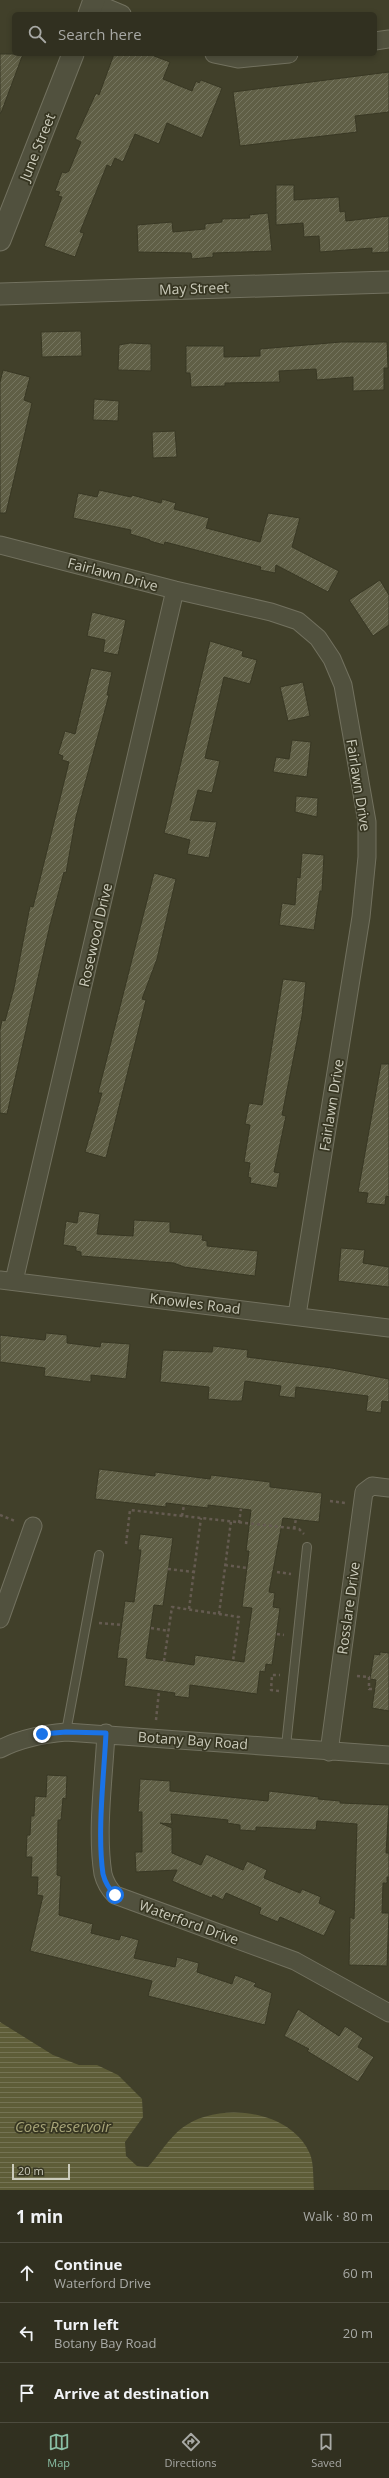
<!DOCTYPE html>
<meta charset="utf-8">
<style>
:root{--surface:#313020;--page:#3d3c2d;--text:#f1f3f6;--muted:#a8a9a5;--line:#4c4b3e;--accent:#8abfa5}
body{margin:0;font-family:"Open Sans",sans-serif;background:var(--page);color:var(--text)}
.scale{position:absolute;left:12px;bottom:10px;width:58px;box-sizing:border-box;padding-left:4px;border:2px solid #cbcbbb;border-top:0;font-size:11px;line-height:14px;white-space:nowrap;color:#cbcbbb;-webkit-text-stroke:3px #373622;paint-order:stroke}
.stop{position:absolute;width:12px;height:12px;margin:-9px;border:3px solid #1a73e8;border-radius:50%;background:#fff}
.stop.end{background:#1a73e8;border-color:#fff;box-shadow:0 1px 4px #0008}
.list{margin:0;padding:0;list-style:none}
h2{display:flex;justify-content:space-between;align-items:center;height:52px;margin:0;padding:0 16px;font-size:17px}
h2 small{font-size:13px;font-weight:400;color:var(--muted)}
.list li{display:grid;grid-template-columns:26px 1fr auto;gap:12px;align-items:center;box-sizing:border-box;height:60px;padding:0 16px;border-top:1px solid var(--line)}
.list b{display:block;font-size:15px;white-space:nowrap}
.list p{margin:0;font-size:13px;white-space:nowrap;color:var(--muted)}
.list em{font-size:13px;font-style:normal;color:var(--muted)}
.icon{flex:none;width:22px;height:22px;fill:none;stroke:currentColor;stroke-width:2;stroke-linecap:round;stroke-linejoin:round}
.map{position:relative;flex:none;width:389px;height:2190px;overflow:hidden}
.search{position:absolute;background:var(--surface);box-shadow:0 2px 6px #0003;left:12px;right:12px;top:12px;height:44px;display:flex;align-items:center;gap:10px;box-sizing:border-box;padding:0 14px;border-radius:6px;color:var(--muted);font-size:15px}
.sheet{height:232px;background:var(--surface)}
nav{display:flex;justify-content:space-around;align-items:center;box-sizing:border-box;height:56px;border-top:1px solid var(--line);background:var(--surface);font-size:11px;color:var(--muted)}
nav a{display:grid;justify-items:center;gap:2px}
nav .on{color:var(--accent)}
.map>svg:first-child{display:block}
</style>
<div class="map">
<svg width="389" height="2190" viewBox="0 0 389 2190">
<defs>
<pattern id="water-rules" width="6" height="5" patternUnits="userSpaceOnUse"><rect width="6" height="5" fill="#5e5d38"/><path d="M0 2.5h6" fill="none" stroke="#747353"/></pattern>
<pattern id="building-hatch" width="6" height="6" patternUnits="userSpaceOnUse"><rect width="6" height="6" fill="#605f46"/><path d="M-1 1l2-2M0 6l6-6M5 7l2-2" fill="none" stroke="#75755f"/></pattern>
</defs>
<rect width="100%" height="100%" fill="#41402a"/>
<!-- water -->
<path fill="url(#water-rules)" d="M0 2022 53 2055 79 2065H97L118 2075 142 2099 143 2117 125 2142 126 2156 137 2166 148 2167C159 2155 169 2138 182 2128 217 2101 291 2109 310 2154 314 2164 313 2179 314 2190H0Z"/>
<!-- building -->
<path fill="url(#building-hatch)" stroke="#393824" d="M0 54H23L1 113H0Z
M114 54H149L170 62 163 79 192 91 196 81 199 83 201 80 222 88 202 138 167 123 159 144 135 134 123 162 115 158 111 167 107 165 80 232 84 233 75 257 44 246 62 197 58 196 60 192 55 191 62 172 66 173 69 171 81 142 75 139 96 93 99 95Z
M389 72V112L355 116 357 132 240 146 233 92Z
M276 185H294V200L339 197 340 212 345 211 346 221 389 216V252L372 253V248L320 252 319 236 304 237 303 223 276 225Z
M268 213 272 251 213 253V257L192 259 191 253 138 252 137 225 172 222 173 232 205 229V224L222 222V219L250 218 249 215Z
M81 331 82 356 42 357 41 332Z
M341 342H387L388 368H384V390L353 391V377L317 380 316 369 279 371 280 382 225 383V386L191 387 190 373H186V346H224V357L260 356V349Z
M130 343 151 344V371L118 370 119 345Z
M3 370 30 377 24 400 32 403 6 513H0V382Z
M94 399 119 401 118 421 93 420Z
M175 431 177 457 153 458 152 432Z
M99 490 131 497 132 495 161 503 162 499 176 503 174 509 209 518 206 528 260 542 268 513 300 518 292 547 339 571 328 592 276 565 275 573 260 570 261 567 165 542 164 545 150 541V540L130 534 131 530 73 518 78 493 97 497Z
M380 580 389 595V625L373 636 349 600Z
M92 612 126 620 118 655 103 652 105 640 87 636Z
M210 641 243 651 242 656 257 660 250 684 224 677 205 758 220 761 212 793 198 790 190 820 217 822 209 858 187 854 190 840 164 833Z
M91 668 112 672 107 695H109L76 817 66 873 64 872 50 925 7 1114 0 1113V1030L2 1020 5 1021 14 988 30 906 33 907 69 762 62 760 63 756 58 754 65 731 75 734Z
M303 682 310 716 288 721 280 687Z
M292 740 311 742 307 777 273 772 276 757 289 759Z
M296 796 318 798 317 817 295 812Z
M302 853 324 855 322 891H320L314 930 279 925 282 903 295 905 297 877 300 878Z
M154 873 176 879 157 959 142 999 146 1000 106 1158 85 1152 102 1093H98Z
M283 979 306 982 302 1016 282 1115 286 1116 274 1172 280 1173 277 1188 250 1183 251 1178 248 1177 250 1163 244 1162 250 1125 245 1124 249 1103 262 1105Z
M381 1064H389V1197L386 1196 385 1205 366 1203 368 1193 358 1192Z
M79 1211 100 1214 97 1234 133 1236 134 1220 170 1222V1232L203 1235 202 1240 207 1241V1246L258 1251 255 1276 184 1267 174 1263 81 1256V1252L76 1251V1247L63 1245 66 1221 77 1223Z
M341 1248 365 1250 363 1263 389 1267V1287L338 1281Z
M46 1333 67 1335V1343L100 1347 101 1342 130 1344 126 1379 91 1375V1382L44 1376 45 1368 0 1362V1335L45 1340Z
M213 1346 248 1350 247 1357 332 1368 389 1379V1402L382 1401 381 1413 366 1411 368 1396 296 1387 295 1398 279 1396 281 1386 245 1381 242 1401H231L208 1399 209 1387 160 1382 163 1350 212 1352Z
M99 1469 155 1476V1472L210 1479 211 1475 270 1482V1487L322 1493 319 1522 283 1518 269 1592 275 1593 273 1607 280 1608 272 1665 266 1664 265 1672 260 1671 257 1694 190 1685 189 1698 174 1696 175 1693 124 1686 127 1659 117 1658 125 1601 134 1602 141 1550H138L140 1534 173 1538 163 1606 154 1605 146 1658 194 1665 195 1655 244 1662 252 1608 242 1607 249 1551H246L251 1510 208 1505V1508L166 1503V1507L95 1499Z
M380 1652 389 1653V1711L372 1708 376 1680 370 1679 374 1654 380 1655Z
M47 1775 67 1776 66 1799 63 1798 61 1820H58L57 1875 61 1876 59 1915 93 1924 91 1933 119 1940 121 1935 139 1940 134 1958 175 1967 177 1957 199 1963 197 1972 232 1984 235 1975 256 1983 254 1986 272 1993 265 2025 148 1996 152 1981 30 1951 43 1896 37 1895 38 1877H31L32 1857H26L27 1835H30L31 1816H34L35 1796 46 1797Z
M140 1779 170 1781V1791L268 1801 269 1791 319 1797 318 1799 340 1801V1803L389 1805 386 1853H389V1877H387V1883H383L382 1913H389L387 1966 349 1965 350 1917 354 1919 357 1824 317 1821 316 1830 256 1827V1831L240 1830V1825L227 1823 228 1820 171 1814 172 1824 160 1823 172 1828V1853L201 1865 206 1854 243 1870 247 1861 267 1870 264 1878 300 1893 302 1889 321 1897 319 1903 336 1911 324 1936 280 1917 278 1922 259 1914 261 1908 226 1893 223 1900 213 1895 212 1898 172 1881 177 1870 136 1872 135 1852H142V1812H138Z
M298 2009 339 2036 345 2026 363 2038 358 2047 374 2057 358 2082 307 2051 309 2049 284 2036Z"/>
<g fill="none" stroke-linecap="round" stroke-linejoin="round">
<!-- service casing -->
<g stroke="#72715f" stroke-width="10">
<path id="service" d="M66 1732 99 1555
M286 1746 307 1547"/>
</g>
<!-- minor casing -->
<g stroke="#72715f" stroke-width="19">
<path id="minor" d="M93 2 122 14
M375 41 389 39
M214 54 238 59 289 54
M0 545 175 590 271 612 298 621 318 638 332 659 343 685 367 822V857L361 917 297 1315
M0 1280 389 1328
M14 1281 175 590
M0 1619 33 1526
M106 1733C104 1776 96 1831 103 1874 105 1882 109 1889 115 1895L295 1961 389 2013
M0 1749C21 1738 43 1734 66 1732L389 1755
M329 1752 364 1492 372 1486 389 1488"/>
</g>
<!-- tertiary casing -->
<g stroke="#72715f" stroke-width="23">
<path id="tertiary" d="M89 14 94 0
M0 240 73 54
M0 294 389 282"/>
</g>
<!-- path -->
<path stroke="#655b51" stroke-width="2.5" stroke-dasharray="3 3" stroke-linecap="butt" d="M330 1501 345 1503
M0 1515 15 1521
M182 1516 184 1505
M239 1523 241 1509
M294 1529 296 1519
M126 1544 130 1510 299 1529 304 1534
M225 1565 247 1568
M168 1569 194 1572
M277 1572 291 1574
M189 1609 201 1518
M219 1614 231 1521
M99 1623 122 1625
M151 1628 169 1631
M277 1634 284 1635
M164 1661 172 1607 239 1617 233 1661
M357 1676 369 1677V1689H373
M279 1691 271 1690 272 1675H280
M156 1720 159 1691"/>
<!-- service -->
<use href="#service" stroke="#51513e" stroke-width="8"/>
<!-- minor -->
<use href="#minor" stroke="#51513e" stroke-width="17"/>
<!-- tertiary -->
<use href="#tertiary" stroke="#51513e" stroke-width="21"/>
</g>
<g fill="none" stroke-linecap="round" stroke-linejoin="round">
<!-- route -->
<path stroke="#1a73e8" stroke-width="5" d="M42 1734 66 1732 106 1733C104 1775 97 1833 103 1874 105 1882 109 1889 115 1895"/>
</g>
<g text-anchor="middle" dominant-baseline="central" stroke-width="3.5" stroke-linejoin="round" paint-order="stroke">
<!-- street labels -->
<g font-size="14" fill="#cbcbbb" stroke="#373622">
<text transform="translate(37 147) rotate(-68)">June Street</text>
<text transform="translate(194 288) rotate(-2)">May Street</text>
<text transform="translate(113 574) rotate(15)">Fairlawn Drive</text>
<text transform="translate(359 785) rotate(81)">Fairlawn Drive</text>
<text transform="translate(95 935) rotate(-77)">Rosewood Drive</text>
<text transform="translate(331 1105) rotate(-81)">Fairlawn Drive</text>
<text transform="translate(195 1303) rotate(7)">Knowles Road</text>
<text transform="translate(348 1608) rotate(-82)">Rosslare Drive</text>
<text transform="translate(193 1740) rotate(4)">Botany Bay Road</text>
<text transform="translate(189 1922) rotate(20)">Waterford Drive</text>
</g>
<!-- water labels -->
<g font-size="15" font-style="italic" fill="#a7a478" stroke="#373622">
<text x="63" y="2126">Coes Reservoir</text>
</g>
</g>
</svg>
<div class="scale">20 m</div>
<div class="stop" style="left:115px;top:1895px"></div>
<div class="stop end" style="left:42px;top:1734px"></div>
<div class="search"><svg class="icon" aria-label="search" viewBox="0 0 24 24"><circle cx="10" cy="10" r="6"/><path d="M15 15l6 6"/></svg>Search here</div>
</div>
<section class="sheet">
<h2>1 min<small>Walk · 80 m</small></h2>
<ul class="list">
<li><svg class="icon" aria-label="ahead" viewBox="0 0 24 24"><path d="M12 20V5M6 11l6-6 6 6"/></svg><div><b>Continue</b><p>Waterford Drive</p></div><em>60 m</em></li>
<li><svg class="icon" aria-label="left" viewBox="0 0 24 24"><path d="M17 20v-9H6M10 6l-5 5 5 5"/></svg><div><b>Turn left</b><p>Botany Bay Road</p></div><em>20 m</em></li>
<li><svg class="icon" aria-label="arrive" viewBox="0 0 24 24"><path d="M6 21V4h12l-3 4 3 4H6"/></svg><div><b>Arrive at destination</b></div></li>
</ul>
</section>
<nav>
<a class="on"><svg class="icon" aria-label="map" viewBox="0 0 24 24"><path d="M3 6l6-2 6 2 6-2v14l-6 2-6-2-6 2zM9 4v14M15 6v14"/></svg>Map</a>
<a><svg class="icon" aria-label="directions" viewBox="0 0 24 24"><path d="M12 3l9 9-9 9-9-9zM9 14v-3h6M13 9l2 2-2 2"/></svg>Directions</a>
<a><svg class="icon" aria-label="saved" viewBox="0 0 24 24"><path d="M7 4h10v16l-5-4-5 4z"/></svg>Saved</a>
</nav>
